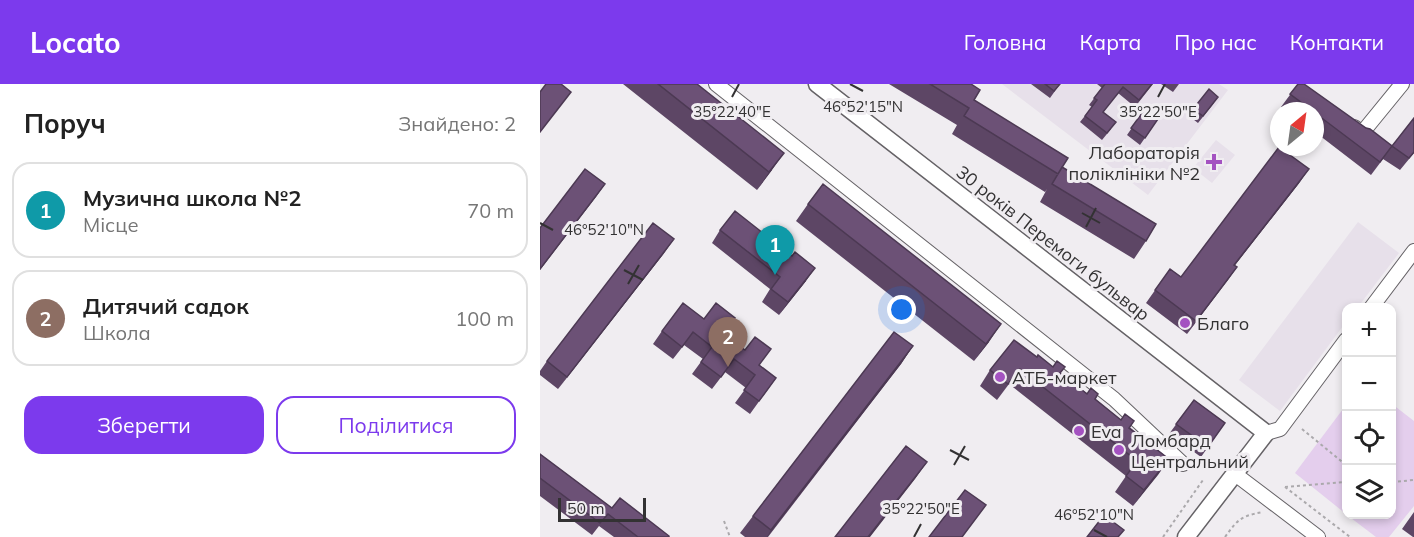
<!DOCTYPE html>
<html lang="uk">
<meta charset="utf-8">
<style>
:root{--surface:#fff;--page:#f2f2f2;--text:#222;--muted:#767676;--line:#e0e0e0;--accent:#7c3aed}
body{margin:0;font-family:Mulish,sans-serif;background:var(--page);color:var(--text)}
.controls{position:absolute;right:18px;bottom:18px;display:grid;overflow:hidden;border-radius:12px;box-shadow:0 3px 9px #0003}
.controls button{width:54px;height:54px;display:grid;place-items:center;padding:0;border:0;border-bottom:2px solid var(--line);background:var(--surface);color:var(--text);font:30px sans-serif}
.compass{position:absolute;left:730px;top:18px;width:54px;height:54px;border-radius:50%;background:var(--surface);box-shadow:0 3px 9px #0003;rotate:29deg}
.scale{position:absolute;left:18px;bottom:15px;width:88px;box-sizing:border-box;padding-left:6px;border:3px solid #333233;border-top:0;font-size:16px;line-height:21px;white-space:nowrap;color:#333233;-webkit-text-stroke:4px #f0edf1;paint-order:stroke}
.you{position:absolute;left:362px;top:226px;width:21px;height:21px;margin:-15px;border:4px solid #fff;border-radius:50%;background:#1a73e8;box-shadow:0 0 0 9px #1a73e833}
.badge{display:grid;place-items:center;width:39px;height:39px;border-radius:50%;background:var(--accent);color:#fff;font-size:20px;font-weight:700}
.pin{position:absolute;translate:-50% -50px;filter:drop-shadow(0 2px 3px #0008)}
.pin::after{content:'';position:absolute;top:32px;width:21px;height:18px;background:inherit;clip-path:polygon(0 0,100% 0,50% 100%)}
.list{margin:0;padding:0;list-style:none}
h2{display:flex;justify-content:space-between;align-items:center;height:78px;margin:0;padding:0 24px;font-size:26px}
h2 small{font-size:20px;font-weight:400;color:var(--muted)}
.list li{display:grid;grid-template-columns:39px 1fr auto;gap:18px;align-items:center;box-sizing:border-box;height:96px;margin:0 12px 12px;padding:0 12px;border:2px solid var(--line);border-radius:18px}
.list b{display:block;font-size:22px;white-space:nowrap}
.list p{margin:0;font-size:20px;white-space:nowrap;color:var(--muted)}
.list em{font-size:20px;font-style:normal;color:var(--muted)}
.actions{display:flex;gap:12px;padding:18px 24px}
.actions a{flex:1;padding:14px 0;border:2px solid var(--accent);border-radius:18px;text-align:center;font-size:21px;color:var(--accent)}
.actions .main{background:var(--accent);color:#fff}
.icon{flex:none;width:33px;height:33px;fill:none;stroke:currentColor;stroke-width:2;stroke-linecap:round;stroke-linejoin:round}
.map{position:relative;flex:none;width:874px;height:453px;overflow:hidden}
header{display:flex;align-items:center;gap:36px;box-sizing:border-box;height:84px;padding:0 30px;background:var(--accent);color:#fff}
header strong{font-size:28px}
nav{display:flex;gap:33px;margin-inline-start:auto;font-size:21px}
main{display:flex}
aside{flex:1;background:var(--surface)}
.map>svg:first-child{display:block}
</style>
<header>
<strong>Locato</strong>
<nav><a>Головна</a><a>Карта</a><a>Про нас</a><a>Контакти</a></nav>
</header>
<main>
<aside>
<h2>Поруч<small>Знайдено: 2</small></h2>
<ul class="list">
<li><span class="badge" style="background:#0f9aa8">1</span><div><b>Музична школа №2</b><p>Місце</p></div><em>70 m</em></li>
<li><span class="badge" style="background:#8d6e63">2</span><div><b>Дитячий садок</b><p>Школа</p></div><em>100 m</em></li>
</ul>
<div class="actions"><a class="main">Зберегти</a><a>Поділитися</a></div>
</aside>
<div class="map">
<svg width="874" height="453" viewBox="0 0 874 453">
<rect width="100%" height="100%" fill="#f0edf1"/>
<!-- built -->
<path fill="#e7e0ea" d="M462 0H679L688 6 608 111Z
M676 56 695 71 672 99 653 84Z
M818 138 859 169 818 223 806 224V238L740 327 699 296Z"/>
<!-- green -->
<path fill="#e4ceed" d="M852 320 874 337V422L849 453H836L807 431 852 430Z
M806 321V430L755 389Z"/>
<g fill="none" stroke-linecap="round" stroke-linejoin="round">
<!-- minor casing -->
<g stroke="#656266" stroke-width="16">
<path id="minor" d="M176 0 574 315 643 380
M814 43 822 49 862 0
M831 224 874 167
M726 349 740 345 806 256
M695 390 778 453"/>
</g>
<!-- major casing -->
<g stroke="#656266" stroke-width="19">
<path id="major" d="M277 0 726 349 646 453"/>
</g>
<!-- path -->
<path stroke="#aba9ac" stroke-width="2" stroke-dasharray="3 3" stroke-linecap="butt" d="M762 345 806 381
M852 398 874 396
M745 403 810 453
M745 403 806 398
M184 437 190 453
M623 453 663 396
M685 453C698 435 701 432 723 428"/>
<!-- minor -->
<use href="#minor" stroke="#fff" stroke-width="14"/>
<!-- major -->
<use href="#major" stroke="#fff" stroke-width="16"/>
</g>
<!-- wall -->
<path fill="#5d4665" d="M83 0H157L232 86 217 106Z
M349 0H431L434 16 522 84 606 157 594 175 500 118 507 105 505 108 412 50 417 41Z
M491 0H520L510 14Z
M557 0H613L595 23 578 9 563 28 571 45 562 56 540 38 552 23 549 21 562 4Z
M621 0H639L633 8Z
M758 0 852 62 874 34V69L860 86 843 75 831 91 775 48V27H747L741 23Z
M674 19 658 39 649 32 653 25Z
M605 25 618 35 600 61 587 51Z
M760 98 694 182 697 183 647 250 606 219 630 185 641 193Z
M268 120 449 258 434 277 256 137Z
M180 146 266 197 239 231 222 218 230 205 172 159Z
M125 168 18 305 0 291V287L7 277Z
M164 235 184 250 219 281 236 294 210 330 195 319 206 304 185 288 172 305 152 290 163 275 144 261 133 275 113 260 122 247Z
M373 262 361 280 228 453H205L200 449 213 432Z
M497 273 520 289 555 315 629 375 593 422 575 408 586 392 469 300 457 316 440 302 450 286Z
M654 316 685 339 661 373 629 350Z
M0 370 72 424 129 453H74L59 442 52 451 0 412Z
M874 428V453H873L862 445Z"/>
<!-- shaded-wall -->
<path fill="#4c3953" d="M244 69 232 86 217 106 229 88Z
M769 85 760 98 685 194 694 181Z
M65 100 56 113 0 186V185Z
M134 155 125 168 18 305 27 293Z
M697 183 688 196 647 250 656 237Z
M275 184 266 197 239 231 248 218Z
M461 240 449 258 434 277 446 260Z
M373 262 361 280 227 453 231 446Z
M629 375 618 391 593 422 604 406Z
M387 378 375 395 330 453H328Z"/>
<!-- building -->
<path fill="#6c5176" stroke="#4c3953" stroke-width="1.5" d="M6 0H21L31 8 0 48V8Z
M118 0H157L244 69 229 88Z
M390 0H431L440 6 434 16 528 74 518 90 424 32 429 24Z
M505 0H520L514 7Z
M565 0H612L599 16 583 3 563 28 576 38 567 49 545 32 557 16 554 14Z
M758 0H764L826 44 830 45 852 62 840 78 775 29V27H773L750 10Z
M669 5 678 13 663 32 653 25Z
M605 25 618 35 605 54 591 44Z
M874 34V68L869 74 852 62Z
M739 63 769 85 694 181 697 183 656 237 615 206 630 185 641 193Z
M522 83 616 140 606 157 512 100Z
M45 85 65 100 0 185V144Z
M283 100 461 240 446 260 268 120Z
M195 127 252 172 255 168 275 184 248 218 231 205 240 193 180 146Z
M113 139 134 155 27 293 7 277Z
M143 219 164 235 176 219 195 234 183 250 205 266 215 253 231 265 219 281 236 294 219 317 204 306 215 291 194 275 181 293 161 278 172 263 153 248 142 263 122 247Z
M354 248 373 262 231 446 213 432Z
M474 256 497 273 498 271 513 283 517 277 525 283 520 289 547 310 551 304 558 310 555 315 581 336 585 330 594 337 589 344 629 375 604 406 586 392 597 377 480 285 468 300 450 286Z
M654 316 685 339 668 363 636 340Z
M366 362 387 378 328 453H295Z
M0 370 72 424 80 414 129 452V453H98L68 430 60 439 0 394Z
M425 406 446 421 422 453H389Z
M564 431 584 446 578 453H547Z"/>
<!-- ticks -->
<path fill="none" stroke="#333233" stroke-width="2" d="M310 0 323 7M192 13 199 0M618 13 625 0M542 129 560 139M0 139 13 146M546 143 556 124M84 186 103 196M88 200 99 181M410 366 429 376M414 381 425 362M554 446 567 453M374 453 381 440"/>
<!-- markers -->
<g fill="#a452c1" stroke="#f0edf1" stroke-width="2">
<path d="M671 69h6v6h6v6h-6v6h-6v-6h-6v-6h6z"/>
<circle cx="645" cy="239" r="6"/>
<circle cx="460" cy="293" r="6"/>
<circle cx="539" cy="347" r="6"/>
<circle cx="579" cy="366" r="6"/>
</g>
<g text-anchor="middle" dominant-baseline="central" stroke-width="6" stroke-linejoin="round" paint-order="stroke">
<!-- poi labels -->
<g font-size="18" fill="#333233" stroke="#f0edf1" text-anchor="start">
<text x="660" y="68" text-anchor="end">Лабораторія<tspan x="660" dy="21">поліклініки №2</tspan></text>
<text x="657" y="239">Благо</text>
<text x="472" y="293">АТБ-маркет</text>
<text x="551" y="347">Eva</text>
<text x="591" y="356">Ломбард<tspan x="591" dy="21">Центральний</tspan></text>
</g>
<!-- street labels -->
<g font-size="18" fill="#333233" stroke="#f0edf1">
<text transform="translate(513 159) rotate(38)">30 років Перемоги бульвар</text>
</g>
</g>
<g font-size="15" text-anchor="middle" fill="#333233" stroke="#f0edf1" stroke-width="6" stroke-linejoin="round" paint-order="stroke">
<text x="323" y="28">46°52'15"N</text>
<text x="192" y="33">35°22'40"E</text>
<text x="618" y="33">35°22'50"E</text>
<text x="64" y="151">46°52'10"N</text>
<text x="381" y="430">35°22'50"E</text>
<text x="554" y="436">46°52'10"N</text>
</g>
</svg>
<div class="controls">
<button>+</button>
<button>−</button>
<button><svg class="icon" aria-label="locate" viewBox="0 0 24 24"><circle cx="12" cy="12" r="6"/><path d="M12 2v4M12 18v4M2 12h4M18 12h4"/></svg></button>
<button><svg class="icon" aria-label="layers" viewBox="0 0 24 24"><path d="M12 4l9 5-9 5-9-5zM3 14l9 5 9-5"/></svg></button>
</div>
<svg class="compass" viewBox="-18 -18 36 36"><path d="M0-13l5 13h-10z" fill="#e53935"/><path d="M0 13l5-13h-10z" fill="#767676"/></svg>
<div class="scale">50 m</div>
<div class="you"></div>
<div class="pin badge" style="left:235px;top:191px;background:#0f9aa8">1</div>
<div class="pin badge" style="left:188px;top:283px;background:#8d6e63">2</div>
</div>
</main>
